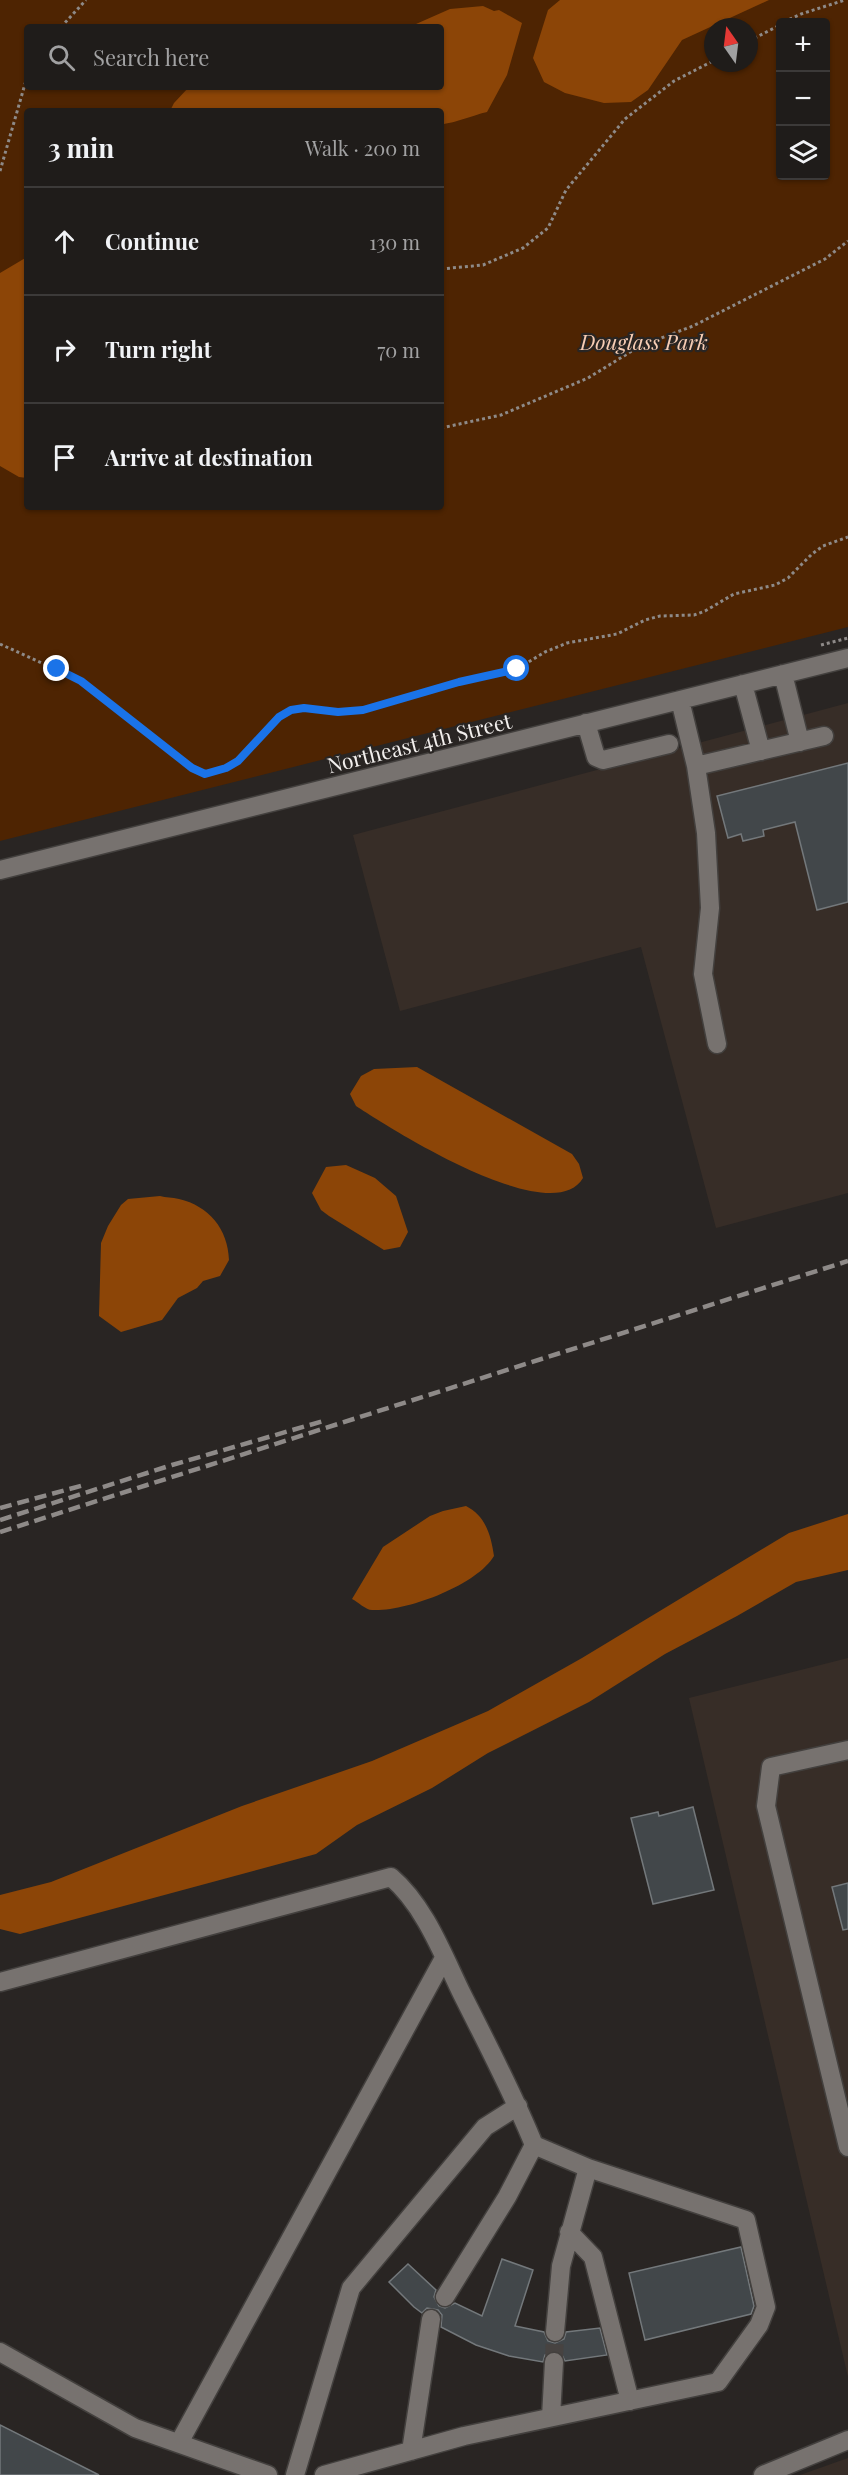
<!DOCTYPE html>
<meta charset="utf-8">
<style>
:root{--surface:#1f1c1a;--page:#2c2927;--text:#f1f3f6;--muted:#a1a1a2;--line:#3c3a39}
body{margin:0;font-family:"Playfair Display",serif;background:var(--page);color:var(--text)}
.controls{position:absolute;right:18px;top:18px;display:grid;overflow:hidden;border-radius:6px;box-shadow:0 2px 4px #0004}
.controls button{width:54px;height:54px;display:grid;place-items:center;padding:0;border:0;border-bottom:2px solid var(--line);background:var(--surface);color:var(--text);font:30px sans-serif}
.compass{position:absolute;left:704px;top:18px;width:54px;height:54px;border-radius:50%;background:var(--surface);box-shadow:0 2px 4px #0004;rotate:346deg}
.stop{position:absolute;width:18px;height:18px;margin:-14px;border:4px solid #1a73e8;border-radius:50%;background:#fff}
.stop.end{background:#1a73e8;border-color:#fff;box-shadow:0 2px 6px #0008}
.list{margin:0;padding:0;list-style:none}
h2{display:flex;justify-content:space-between;align-items:center;height:78px;margin:0;padding:0 24px;font-size:26px}
h2 small{font-size:20px;font-weight:400;color:var(--muted)}
.list li{display:grid;grid-template-columns:39px 1fr auto;gap:18px;align-items:center;box-sizing:border-box;height:108px;padding:0 24px;border-top:2px solid var(--line)}
.list b{display:block;font-size:22px;white-space:nowrap}
.list em{font-size:20px;font-style:normal;color:var(--muted)}
.icon{flex:none;width:33px;height:33px;fill:none;stroke:currentColor;stroke-width:2;stroke-linecap:round;stroke-linejoin:round}
.map{position:relative;flex:none;width:848px;height:2475px;overflow:hidden}
.search{position:absolute;background:var(--surface);box-shadow:0 2px 4px #0004;left:24px;top:24px;width:420px;height:66px;display:flex;align-items:center;gap:15px;box-sizing:border-box;padding:0 21px;border-radius:6px;color:var(--muted);font-size:22px}
.panel{position:absolute;background:var(--surface);box-shadow:0 2px 4px #0004;left:24px;top:108px;width:420px;height:402px;border-radius:6px}
.map>svg:first-child{display:block}
</style>
<div class="map">
<svg width="848" height="2475" viewBox="0 0 848 2475">
<rect width="100%" height="100%" fill="#292523"/>
<!-- built -->
<path fill="#372d27" d="M848 703V1193L716 1228 641 947 400 1011 353 835Z
M848 1658V2377L689 1698Z
M848 2458V2475H800Z"/>
<!-- green -->
<path fill="#4e2402" fill-rule="evenodd" d="M0 0H848V627L0 841ZM780 22H826V176H780ZM27 27H441V87H27ZM713 27H749V63H713ZM27 111H441V507H27Z"/>
<!-- water -->
<path fill="#8c4507" d="M560 0H769L682 40 648 90 631 102 604 103 565 93 544 82 533 58 548 10Z
M483 6 494 11 499 10 522 23 507 75 487 112C477 114 449 125 441 124V111H170L174 103 189 87H441V27H382L416 24 450 9Z
M27 257V478L19 477 0 466V273Z
M417 1067 572 1154 579 1164 583 1178C552 1231 391 1129 356 1106L350 1094 361 1076 374 1069Z
M346 1165 375 1178 396 1196 408 1232 400 1247 384 1250 329 1216 321 1210 312 1193 326 1167Z
M160 1196C166 1198 172 1197 179 1199 209 1206 228 1229 229 1260L220 1276 203 1281 197 1288 178 1298 162 1320 121 1332 99 1316 101 1243 108 1226 121 1205 128 1199Z
M466 1506C486 1516 491 1536 494 1556 477 1585 406 1612 372 1610 366 1610 358 1602 352 1599L383 1547 430 1516 443 1511Z
M848 1514V1570L796 1582 737 1616 665 1654 589 1702 488 1753 432 1788 357 1825 316 1854 20 1934 0 1929V1895L51 1882 242 1806 372 1761 488 1711 582 1658 789 1533Z"/>
<!-- building -->
<path fill="#42474a" stroke="#73787b" stroke-width="1.5" d="M848 763V902L817 910 795 822 763 830 764 836 743 841 741 834 728 838 717 796Z
M693 1807 714 1890 653 1904 631 1818 658 1812 659 1816Z
M848 1883V1929L843 1930 832 1887Z
M741 2247 754 2306 751 2314 645 2340 629 2273Z
M502 2259 533 2270 515 2326 544 2332 548 2341 555 2343 564 2339 566 2332 600 2328 607 2355 565 2361 561 2353 554 2351 545 2355 543 2362 509 2356 476 2345 441 2327 442 2315 438 2310 427 2308 422 2313 414 2307 389 2282 408 2264 436 2290 434 2297 439 2306 445 2308 455 2303 482 2316Z
M0 2425 99 2475H0Z"/>
<g fill="none" stroke-linecap="round" stroke-linejoin="round">
<!-- minor-tunnel -->
<path stroke="#474341" stroke-width="18" stroke-dasharray="18 9" stroke-linecap="butt" d="M554 2362 555 2332"/>
<!-- minor casing -->
<g stroke="#43403e" stroke-width="21">
<path id="minor" d="M783 674 800 742
M743 684 761 751
M680 700 696 766 824 736
M586 723 596 757 603 760 669 744
M696 766 706 833 710 908 703 974 717 1044
M0 870 848 658
M848 1750 771 1767 766 1806 848 2147
M0 1982 391 1877C425 1906 443 1955 462 1994 487 2044 513 2093 534 2145L588 2168 746 2220 766 2307 759 2325 718 2382 464 2436 324 2475
M569 2232 593 2257 630 2401
M445 2297 507 2197 534 2145
M555 2332 561 2266 588 2168
M0 2352 135 2428 268 2475
M551 2417 554 2362
M179 2443 444 1958
M411 2451 431 2319
M295 2475 351 2288 485 2127 518 2106
M763 2475 848 2440"/>
</g>
<!-- path -->
<path stroke="#8e8a88" stroke-width="3" stroke-dasharray="3 3" stroke-linecap="butt" d="M784 22 801 14 845 0
M61 27 86 0
M749 41 780 25
M0 171 27 77
M441 269 483 265 523 248 548 228 566 190 625 119 674 81 713 61
M441 428 501 415 588 378 640 346 693 326 825 259 848 241
M0 644 81 681 192 768 205 774 226 768 238 761 279 717 291 710 318 708 338 712 363 710 459 682 517 669 545 652 567 643 617 634 645 620 660 616 694 615 705 611 734 594 775 585 788 578 812 554 823 546 848 537
M821 645 848 638"/>
<!-- minor -->
<use href="#minor" stroke="#77726f" stroke-width="18"/>
<!-- rail -->
<path stroke="#8e8a88" stroke-width="4.5" stroke-dasharray="12 6" stroke-linecap="butt" d="M0 1508 84 1485
M0 1520 172 1465 327 1420
M0 1532 848 1261"/>
</g>
<g fill="none" stroke-linecap="round" stroke-linejoin="round">
<!-- route -->
<path stroke="#1a73e8" stroke-width="8" d="M57 669 81 681 192 768 205 774 226 768 238 761 279 717 291 710 304 708 338 712 363 710 459 682 517 669"/>
</g>
<g text-anchor="middle" dominant-baseline="central" stroke-width="4.5" stroke-linejoin="round" paint-order="stroke">
<!-- park labels -->
<g font-size="21" font-style="italic" fill="#f7cdb4" stroke="#292523">
<text x="644" y="341">Douglass Park</text>
</g>
<!-- street labels -->
<g font-size="21" fill="#f2efed" stroke="#292523">
<text transform="translate(419 742) rotate(-14)">Northeast 4th Street</text>
</g>
</g>
</svg>
<div class="controls">
<button>+</button>
<button>−</button>
<button><svg class="icon" aria-label="layers" viewBox="0 0 24 24"><path d="M12 4l9 5-9 5-9-5zM3 14l9 5 9-5"/></svg></button>
</div>
<svg class="compass" viewBox="-18 -18 36 36"><path d="M0-13l5 13h-10z" fill="#e53935"/><path d="M0 13l5-13h-10z" fill="#a1a1a2"/></svg>
<div class="stop" style="left:517px;top:669px"></div>
<div class="stop end" style="left:57px;top:669px"></div>
<div class="search"><svg class="icon" aria-label="search" viewBox="0 0 24 24"><circle cx="10" cy="10" r="6"/><path d="M15 15l6 6"/></svg>Search here</div>
<section class="panel">
<h2>3 min<small>Walk · 200 m</small></h2>
<ul class="list">
<li><svg class="icon" aria-label="ahead" viewBox="0 0 24 24"><path d="M12 20V5M6 11l6-6 6 6"/></svg><div><b>Continue</b></div><em>130 m</em></li>
<li><svg class="icon" aria-label="right" viewBox="0 0 24 24"><path d="M7 20v-9h11M14 6l5 5-5 5"/></svg><div><b>Turn right</b></div><em>70 m</em></li>
<li><svg class="icon" aria-label="arrive" viewBox="0 0 24 24"><path d="M6 21V4h12l-3 4 3 4H6"/></svg><div><b>Arrive at destination</b></div></li>
</ul>
</section>
</div>
